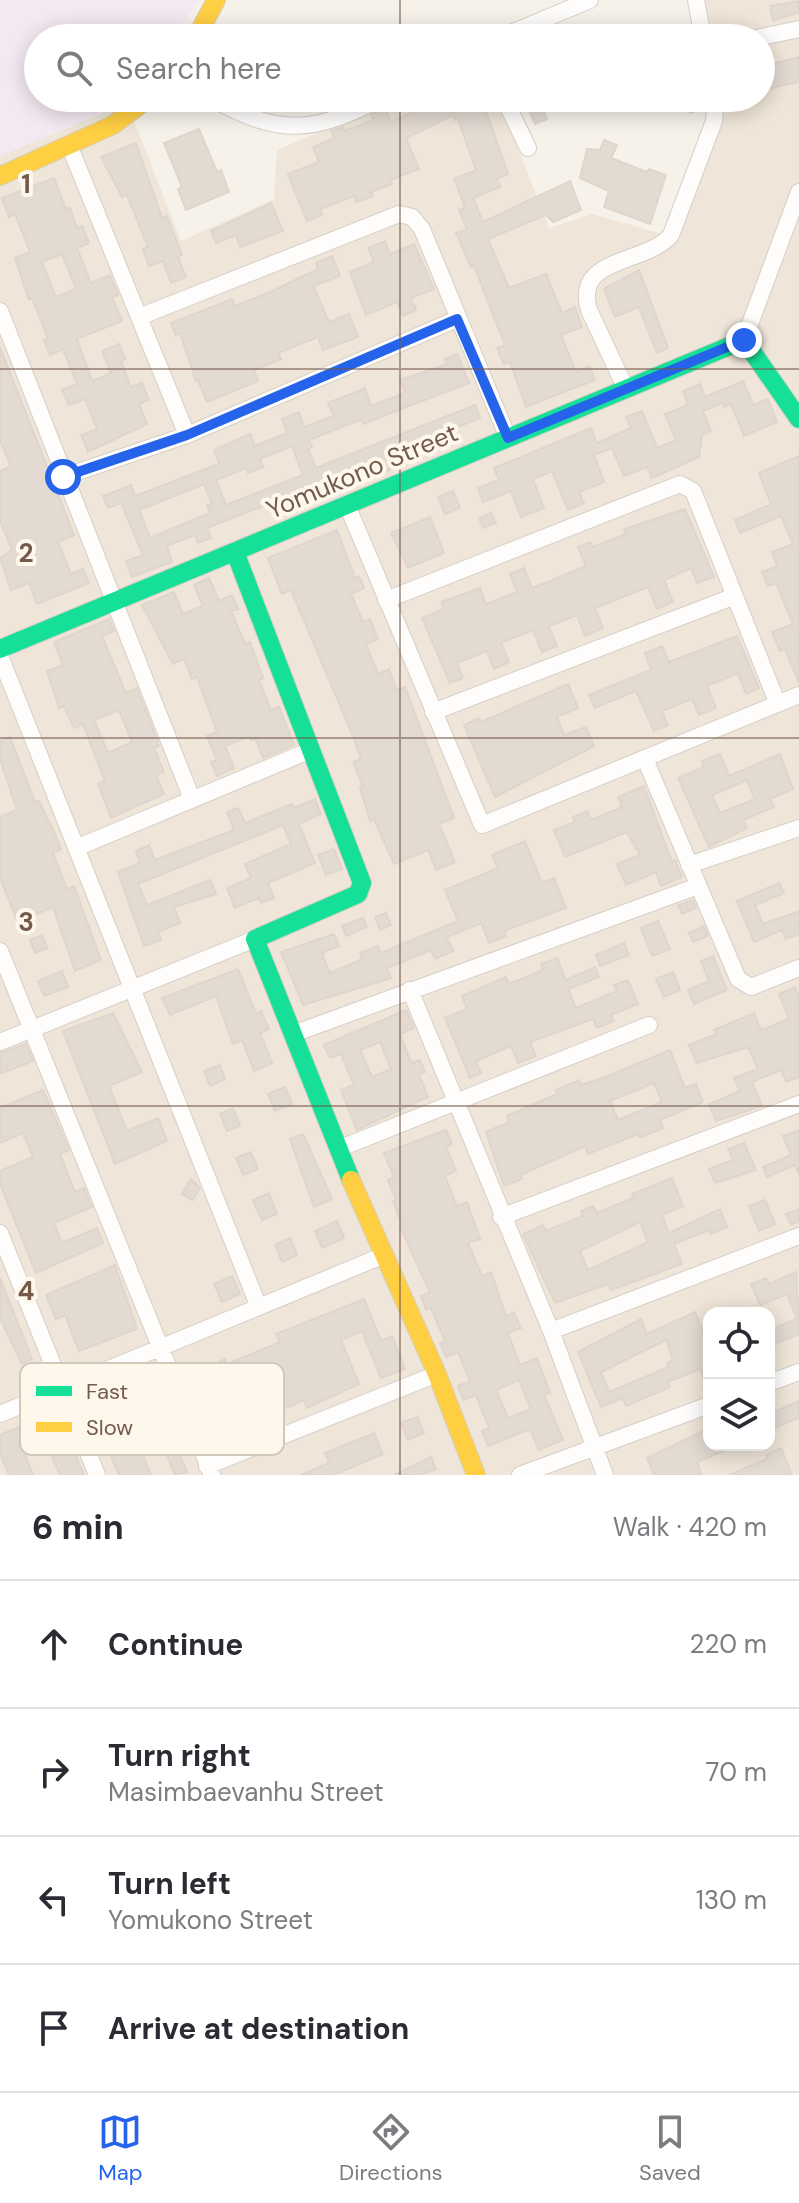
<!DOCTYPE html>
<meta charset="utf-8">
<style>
:root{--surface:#fff;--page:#f2f2f3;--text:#2b2b33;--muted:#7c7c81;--line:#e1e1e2;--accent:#2563eb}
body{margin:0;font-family:"DM Sans",sans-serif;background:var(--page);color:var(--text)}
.controls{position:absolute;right:24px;bottom:24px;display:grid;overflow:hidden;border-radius:16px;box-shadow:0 4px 20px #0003}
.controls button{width:72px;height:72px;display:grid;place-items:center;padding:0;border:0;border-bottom:2px solid var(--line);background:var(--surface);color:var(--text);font:40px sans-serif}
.stop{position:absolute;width:24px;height:24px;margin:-18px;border:6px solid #2563eb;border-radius:50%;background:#fff}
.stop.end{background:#2563eb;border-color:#fff;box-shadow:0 2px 8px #0008}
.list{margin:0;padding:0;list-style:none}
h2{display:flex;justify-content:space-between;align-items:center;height:104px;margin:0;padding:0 32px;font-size:34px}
h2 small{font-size:26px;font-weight:400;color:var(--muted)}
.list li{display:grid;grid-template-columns:52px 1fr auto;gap:24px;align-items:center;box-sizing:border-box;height:128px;padding:0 32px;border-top:2px solid var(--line)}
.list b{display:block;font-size:30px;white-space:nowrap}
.list p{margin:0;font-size:26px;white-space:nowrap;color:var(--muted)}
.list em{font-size:26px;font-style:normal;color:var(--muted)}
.icon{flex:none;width:44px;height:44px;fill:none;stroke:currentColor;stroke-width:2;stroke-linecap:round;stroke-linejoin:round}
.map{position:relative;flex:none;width:799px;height:1475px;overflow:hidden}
.search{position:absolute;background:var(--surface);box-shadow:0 4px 20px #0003;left:24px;right:24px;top:24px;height:88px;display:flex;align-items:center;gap:20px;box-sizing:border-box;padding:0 28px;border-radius:44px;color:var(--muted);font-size:30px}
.sheet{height:616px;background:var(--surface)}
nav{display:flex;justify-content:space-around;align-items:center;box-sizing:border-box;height:112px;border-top:2px solid var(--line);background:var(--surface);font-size:22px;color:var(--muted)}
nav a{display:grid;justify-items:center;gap:4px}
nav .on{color:var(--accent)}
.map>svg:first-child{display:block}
</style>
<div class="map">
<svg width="799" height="1475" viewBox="0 0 799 1475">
<rect width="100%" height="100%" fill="#f6f2ea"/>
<!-- residential -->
<path fill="#efe5d8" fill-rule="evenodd" d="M689 0H799V1475H0V156L127 103 181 241 274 199 277 150 398 98H498L549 228 592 214 663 234 709 117 706 98H761V38H695ZM709 1313H769V1445H709Z"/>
<!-- education -->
<path fill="#f3e9f2" d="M0 0H199L172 38H38V98H130L127 103 0 156Z"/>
<!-- building -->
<path fill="#e3dad2" stroke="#dfd5cd" stroke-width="2" fill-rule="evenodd" d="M799 1V12L773 21 770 6Z
M265 25 279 38H253Z
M799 57V82L767 89 763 66Z
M419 98H436L440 108 466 98H488L491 106 485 108 508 174 497 179 500 187 473 198 483 222 570 181 581 210 553 222 546 215 488 239 509 288 546 274 562 313 575 307 582 327 561 335 576 372 589 366 595 380 526 407 510 362 504 364 497 348 505 345 474 266 471 267 456 233 467 229 459 210 465 207 454 179 476 170 458 119 455 120 453 115 406 138 419 169 390 180 392 184 371 192 373 196 356 202 354 196 320 209 322 215 307 221 288 174 319 162 313 147 334 138 331 131 343 127 345 131 373 120 371 115 385 108 391 122 423 108Z
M686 98H702L704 108 690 113Z
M540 103 547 119 535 124 528 108Z
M199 129 217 172 221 170 229 192 186 210 178 189 182 187 164 143Z
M604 140 617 145 611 158 647 172 649 169 666 175 650 224 604 207 609 191 580 178 587 149 600 150Z
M136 143 162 218 167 216 182 255 178 257 186 277 171 283 163 261 149 266 143 249 148 247 127 195 122 197 101 157Z
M54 178 66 209 70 208 77 228 82 226 89 243 77 248 91 283 110 275 118 295 112 297 122 321 77 339 91 378 93 381 111 373 102 351 119 344 125 359 121 361 131 387 142 383 149 400 139 404 147 424 88 452 81 435 97 429 85 399 69 405 62 390 77 384 63 349 50 355 44 340 48 338 32 298 29 300 15 258 30 252 15 214 9 217 2 198ZM62 254 76 289 56 297 42 262Z
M271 203 283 231 240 247 236 235 216 243 211 231Z
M385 241 390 254 414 244 434 289 411 298 416 310 403 316 397 302 366 315 350 272 374 262 368 248Z
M332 256 340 276 313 286 329 322 349 314 358 337 323 350 318 337 278 353 281 359 254 370 258 381 207 402 198 380 196 381 180 333 176 335 171 323 232 299 235 306 268 293 318 269 316 263Z
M639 270 668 348 657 353 639 307 615 317 604 289Z
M0 347 74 535 58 542 71 574 83 569 89 583 37 604 29 583 11 590 0 558 12 550 0 521V471L11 466 0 441Z
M457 354 469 383 363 424 362 419 329 432 309 440 312 447 308 449 316 468 475 405 480 418 392 453 397 464 382 475 376 460 320 480 325 493 312 498 308 488 207 528 211 538 198 543 195 535 167 546 172 562 132 577 126 561 143 555 121 503 108 508 103 496 131 485 135 496 219 464 214 450 250 434 255 446 287 433 282 419 299 412 304 427 334 416 328 403 365 388 371 406 405 393 400 380 447 364 445 359ZM292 446 303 475 226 505 216 480 247 468 248 473 263 467 260 459ZM204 484 212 504 207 505 210 513 150 538 139 510Z
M743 381 753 405 768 399 777 422 744 436 731 404 724 407 722 403 703 411 711 431 702 435 699 457 652 478 647 467 624 476 612 448 594 455 604 482 579 492 584 503 568 510 552 471 533 479 544 508 521 517 511 491 483 502 478 488 499 480 494 468 591 428 597 443 631 428 626 417 642 411 657 448 676 440 665 414 688 405 683 391 700 384 705 397Z
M799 456V683L785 649 780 651 772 632 793 624 776 583 768 586 762 572 777 566 772 552 793 544 781 516 740 533 735 520 771 504 759 473Z
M453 491 460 508 445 514 438 497Z
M685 509 714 577 697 583 691 568 664 580 673 602 657 609 648 587 595 608 603 628 585 636 577 615 549 626 557 646 542 652 533 630 501 643 509 662 494 669 487 651 457 663 463 678 450 683 422 618 444 609 441 602 480 588 486 604 517 592 510 574 524 568 532 588 553 580 586 566 578 547 590 542 593 547 626 534 624 529Z
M491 513 496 523 483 528 479 518Z
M430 517 444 553 408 568 391 533Z
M337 530 355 578 359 576 364 588 351 594 363 622 370 619 378 639 366 644 378 674 389 669 397 690 405 687 454 818 439 824 455 862 436 870 428 850 394 864 374 819 370 821 360 787 363 786 353 762 361 759 353 736 291 590 282 594 268 558Z
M209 578 219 601 232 595 238 609 231 611 245 644 250 642 255 656 263 678 259 680 271 710 279 707 294 745 263 758 255 738 251 740 249 736 225 746 234 768 217 776 211 762 217 760 207 736 217 732 197 677 192 679 184 659 173 664 142 605 174 592 183 614 203 606 194 585Z
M109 619 114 631 102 636 126 693 137 688 152 727 159 746 154 748 164 772 156 775 164 794 111 818 98 784 105 781 83 724 74 728 64 706 59 708 47 671 63 665 54 642ZM119 710 132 742 108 753 94 720Z
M737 636 759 688 746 694 738 673 707 686 716 708 699 715 692 699 662 711 668 725 654 731 636 691 595 708 589 695 651 670 645 653 662 646 669 662Z
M568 684 578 708 557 717 564 735 586 727 594 746 495 797 464 725 479 718 481 722Z
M10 737 35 802 39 801 55 834 61 849 53 853 67 889 74 886 101 960 75 971 53 907 18 922 0 878V817L17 810 0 759V741Z
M720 754 729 776 780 754 793 789 770 799 774 807 743 820 747 828 709 847 678 778 704 767 702 761ZM747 780 755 799 720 813 712 795Z
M644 786 672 862 675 860 682 877 661 886 656 872 626 885 617 864 640 855 627 832 565 857 554 830 575 822 573 817 587 811 591 820 622 807 618 797Z
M315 799 321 814 299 824 315 863 268 883 274 898 261 903 259 898 235 908 227 888 251 878 245 864 291 844 283 825 138 884 147 905 210 880 216 894 174 907 180 923 158 932 161 940 144 946 118 872 140 863 136 851 149 845 155 860 234 830 227 812 238 808 245 823 292 804 294 808Z
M525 841 542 883 554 878 566 908 504 931 506 936 489 943 481 923 447 937 453 951 435 959 431 950 387 968 391 978 303 1005 281 952 334 934 339 946 322 953 330 973 363 959 360 953 378 946 381 953 458 921 445 890 498 868 492 855Z
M334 849 342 869 326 875 318 855Z
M779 883 784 893 755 905 763 924 799 911V934L786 939 782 930 754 942 737 901Z
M693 900 696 908 682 914 678 905Z
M386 913 391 925 380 930 375 917Z
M363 918 367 927 346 936 342 926Z
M658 921 670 949 652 956 641 928Z
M704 926 708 936 693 942 689 933Z
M42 935 47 948 35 953 30 940Z
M624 943 629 955 600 966 596 955Z
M713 956 727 990 694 1004 688 990 709 981 701 961Z
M557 958 566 980 595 967 599 977 568 989 576 1008 617 991 614 985 628 980 638 1004 611 1015 614 1021 597 1028 593 1019 530 1042 536 1056 518 1063 511 1046 476 1061 481 1073 470 1078 445 1018 467 1009 462 996 506 977 509 984 543 970 541 964Z
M238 969 256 1014 261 1011 269 1029 260 1033 272 1063 254 1071 242 1040 233 1044 216 996 170 1015 162 998Z
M62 971 68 987 44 996 38 981Z
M673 972 680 990 664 997 656 979Z
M795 987 799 997V1077L786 1082 781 1070 752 1082 762 1106 716 1121 709 1104 740 1091 734 1078 758 1069 748 1047 697 1063 689 1045 716 1034 714 1030 754 1013 761 1030 789 1019 779 994Z
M406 1010 414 1028 400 1034 411 1063 420 1060 425 1072 419 1074 428 1097 357 1130 341 1090 354 1085 341 1054 330 1058 324 1045ZM380 1042 391 1069 372 1077 360 1050Z
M113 1013 142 1072 109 1086 127 1131 158 1118 167 1141 115 1164 63 1031Z
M26 1044 33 1061 0 1074V1053Z
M670 1050 685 1088 696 1084 703 1102 660 1120 663 1128 640 1138 638 1134 588 1154 585 1146 520 1175 522 1179 504 1186 486 1132 509 1122 507 1116 557 1094 556 1090 579 1080 581 1085 603 1078ZM654 1083 662 1102 618 1120 610 1101Z
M220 1065 225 1079 210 1086 204 1071Z
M285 1087 292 1104 275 1111 268 1094Z
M43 1090 69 1150 60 1154 75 1192 84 1188 92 1207 54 1223 62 1243 97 1228 103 1243 36 1273 0 1184V1171L33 1157 23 1133 0 1143V1108Z
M233 1108 240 1126 227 1131 220 1114Z
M446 1130 452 1144 446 1147 456 1171 445 1176 457 1206 467 1202 480 1239 468 1243 482 1276 491 1272 506 1316 514 1313 521 1328 508 1333 520 1365 537 1358 550 1393 544 1395 563 1440 539 1450 530 1429 488 1446 482 1431 489 1428 476 1395 463 1400 458 1386 470 1381 458 1352 446 1357 440 1343 445 1341 431 1308 426 1310 421 1296 430 1292 400 1227 403 1226 393 1202 396 1200 388 1180 394 1177 384 1153ZM519 1380 531 1409 508 1418 496 1390Z
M799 1130V1174L795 1165 767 1177 763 1167 791 1155 783 1136Z
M303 1134 332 1199 314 1207 290 1139Z
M744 1143 756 1170 715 1183 709 1169 733 1160 728 1149Z
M251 1152 258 1169 243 1175 236 1158Z
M672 1178 683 1206 662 1215 669 1233 720 1209 727 1227 711 1234 709 1230 674 1244 682 1264 611 1290 608 1284 555 1303 523 1234 543 1225 546 1231 583 1216 581 1211 593 1206 597 1213 633 1198 632 1194ZM640 1222 648 1242 588 1270 580 1251Z
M191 1179 200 1188 193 1200 182 1194Z
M269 1193 277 1214 262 1220 253 1200Z
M765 1200 775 1224 759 1231 749 1206Z
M799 1209V1221L791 1225 786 1214Z
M337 1221 344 1238 322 1248 315 1231Z
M290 1238 297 1255 282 1262 275 1245Z
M115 1265 137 1329 79 1351 65 1315 56 1319 46 1295Z
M796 1272 799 1334 772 1345 769 1330 797 1319 787 1294 760 1305 751 1284 766 1278 769 1284Z
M232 1276 240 1294 222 1302 214 1284Z
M0 1278 32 1359 22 1364 0 1318Z
M364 1299 381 1341 392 1336 405 1369 381 1378 362 1331 341 1340 359 1384 307 1408 304 1400 267 1416 252 1379 233 1387 246 1419 231 1425 205 1368 225 1359 227 1364 280 1342 276 1334Z
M695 1312 709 1346V1390L700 1369 668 1382 670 1387 626 1406 623 1398 601 1407 578 1352 641 1319 647 1334ZM666 1340 673 1360 667 1363 669 1367 609 1392 601 1372Z
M150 1375 174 1423 167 1426 187 1472 175 1475 157 1430 136 1439 151 1475H119L88 1401Z
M799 1401V1418L769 1430V1414Z
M57 1416 84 1475H60L47 1444 25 1454 33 1475H9L0 1453V1435L21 1426 23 1431Z
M417 1417 424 1433 408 1440 401 1423Z
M709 1428V1445H738L697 1462 702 1475H654L647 1458Z
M374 1433 383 1454 334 1475H301L329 1463 325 1453Z
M781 1448 792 1475H729L767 1459 766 1455Z
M431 1457 436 1469 420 1475H394Z"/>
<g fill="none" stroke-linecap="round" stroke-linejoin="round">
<!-- street casing -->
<g stroke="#d5cfc9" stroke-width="18">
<path id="street" d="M696 0 703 38
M499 38 590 0
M757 38 799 29
M211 98C279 136 313 134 381 98
M504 98 528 148
M69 145 187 435
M0 311 192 799
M139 317 399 214 412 217 422 229 508 438
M744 340 799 192
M626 389 589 310C573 256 646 265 671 235L714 121 716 98
M63 477 187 435 457 319
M347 505 482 825 799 695
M386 600 680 484 693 491 777 702
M0 656 258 1305
M433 712 735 596
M645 759 738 979 751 987 799 968
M76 848 311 750
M689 865 799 828
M0 951 212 1475
M410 990 551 1331 605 1475
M293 1034 698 886
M0 1042 255 939
M338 1149 649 1025
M501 1217 799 1104
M0 1233 97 1475
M551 1331 799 1236
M769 1383 799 1372
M0 1414 382 1256
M207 1466 437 1374
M520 1475 709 1405"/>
</g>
<!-- fast casing -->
<g stroke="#d5cec6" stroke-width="20">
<path id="fast" d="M235 552 362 883 358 894 255 939 351 1180
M0 649 744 340 799 419"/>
</g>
<!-- slow casing -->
<g stroke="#d5cec6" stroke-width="20">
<path id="slow" d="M196 38 216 0
M0 176 113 125 149 98
M351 1180 437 1374 476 1475"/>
</g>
<!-- street -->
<use href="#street" stroke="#fefdfc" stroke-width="16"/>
<!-- fast -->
<use href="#fast" stroke="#16e098" stroke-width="18"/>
<!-- slow -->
<use href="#slow" stroke="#ffcf43" stroke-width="18"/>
</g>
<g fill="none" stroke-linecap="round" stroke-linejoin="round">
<!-- route -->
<path stroke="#2563eb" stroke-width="10" d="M63 477 187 435 457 319 508 438 744 340"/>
</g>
<!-- grid -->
<path fill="none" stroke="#735a4b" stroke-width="2" stroke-opacity="0.55" d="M400 0V38M400 98V1475M0 369H799M0 738H799M0 1106H799"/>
<g text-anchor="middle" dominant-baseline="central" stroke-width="8" stroke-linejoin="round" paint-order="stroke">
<!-- street labels -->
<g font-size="26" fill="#735a4b" stroke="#fef7eb">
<text transform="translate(362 471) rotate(-23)">Yomukono Street</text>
</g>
</g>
<!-- legend -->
<rect x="20" y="1363" width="264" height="92" rx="12" fill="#fef7eb" stroke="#d4c8bb" stroke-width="2"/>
<rect x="36" y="1386" width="36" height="10" fill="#16e098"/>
<rect x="36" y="1422" width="36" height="10" fill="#ffcf43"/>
<g font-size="22" fill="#735a4b">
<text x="86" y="1399">Fast</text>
<text x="86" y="1435">Slow</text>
</g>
<g font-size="26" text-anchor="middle" font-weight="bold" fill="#735a4b" stroke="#fef7eb" stroke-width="8" stroke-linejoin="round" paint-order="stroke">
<text x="26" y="193">1</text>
<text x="26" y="562">2</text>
<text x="26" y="931">3</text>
<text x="26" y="1300">4</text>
</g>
</svg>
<div class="controls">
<button><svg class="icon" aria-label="locate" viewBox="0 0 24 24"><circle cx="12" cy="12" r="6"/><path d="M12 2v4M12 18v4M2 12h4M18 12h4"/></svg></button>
<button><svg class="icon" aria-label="layers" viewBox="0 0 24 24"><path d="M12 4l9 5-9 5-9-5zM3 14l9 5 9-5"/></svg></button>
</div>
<div class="stop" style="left:63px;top:477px"></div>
<div class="stop end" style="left:744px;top:340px"></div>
<div class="search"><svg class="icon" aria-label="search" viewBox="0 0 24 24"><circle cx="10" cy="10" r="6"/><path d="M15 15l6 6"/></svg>Search here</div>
</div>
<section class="sheet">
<h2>6 min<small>Walk · 420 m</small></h2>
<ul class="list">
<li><svg class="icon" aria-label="ahead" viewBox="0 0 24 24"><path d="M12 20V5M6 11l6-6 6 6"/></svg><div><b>Continue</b></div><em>220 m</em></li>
<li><svg class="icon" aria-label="right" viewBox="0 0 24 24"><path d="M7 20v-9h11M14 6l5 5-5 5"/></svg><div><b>Turn right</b><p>Masimbaevanhu Street</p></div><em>70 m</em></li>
<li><svg class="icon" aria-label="left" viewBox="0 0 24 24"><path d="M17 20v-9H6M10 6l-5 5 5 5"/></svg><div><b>Turn left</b><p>Yomukono Street</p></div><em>130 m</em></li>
<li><svg class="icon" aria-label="arrive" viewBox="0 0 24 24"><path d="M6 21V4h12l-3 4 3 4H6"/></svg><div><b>Arrive at destination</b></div></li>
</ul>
</section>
<nav>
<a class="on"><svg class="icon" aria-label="map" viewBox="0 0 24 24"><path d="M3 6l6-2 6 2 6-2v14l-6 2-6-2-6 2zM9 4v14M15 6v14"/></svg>Map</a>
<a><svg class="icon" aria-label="directions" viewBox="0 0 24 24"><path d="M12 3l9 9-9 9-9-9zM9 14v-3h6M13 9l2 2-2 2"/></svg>Directions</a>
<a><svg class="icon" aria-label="saved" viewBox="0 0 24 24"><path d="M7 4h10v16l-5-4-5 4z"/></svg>Saved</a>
</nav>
